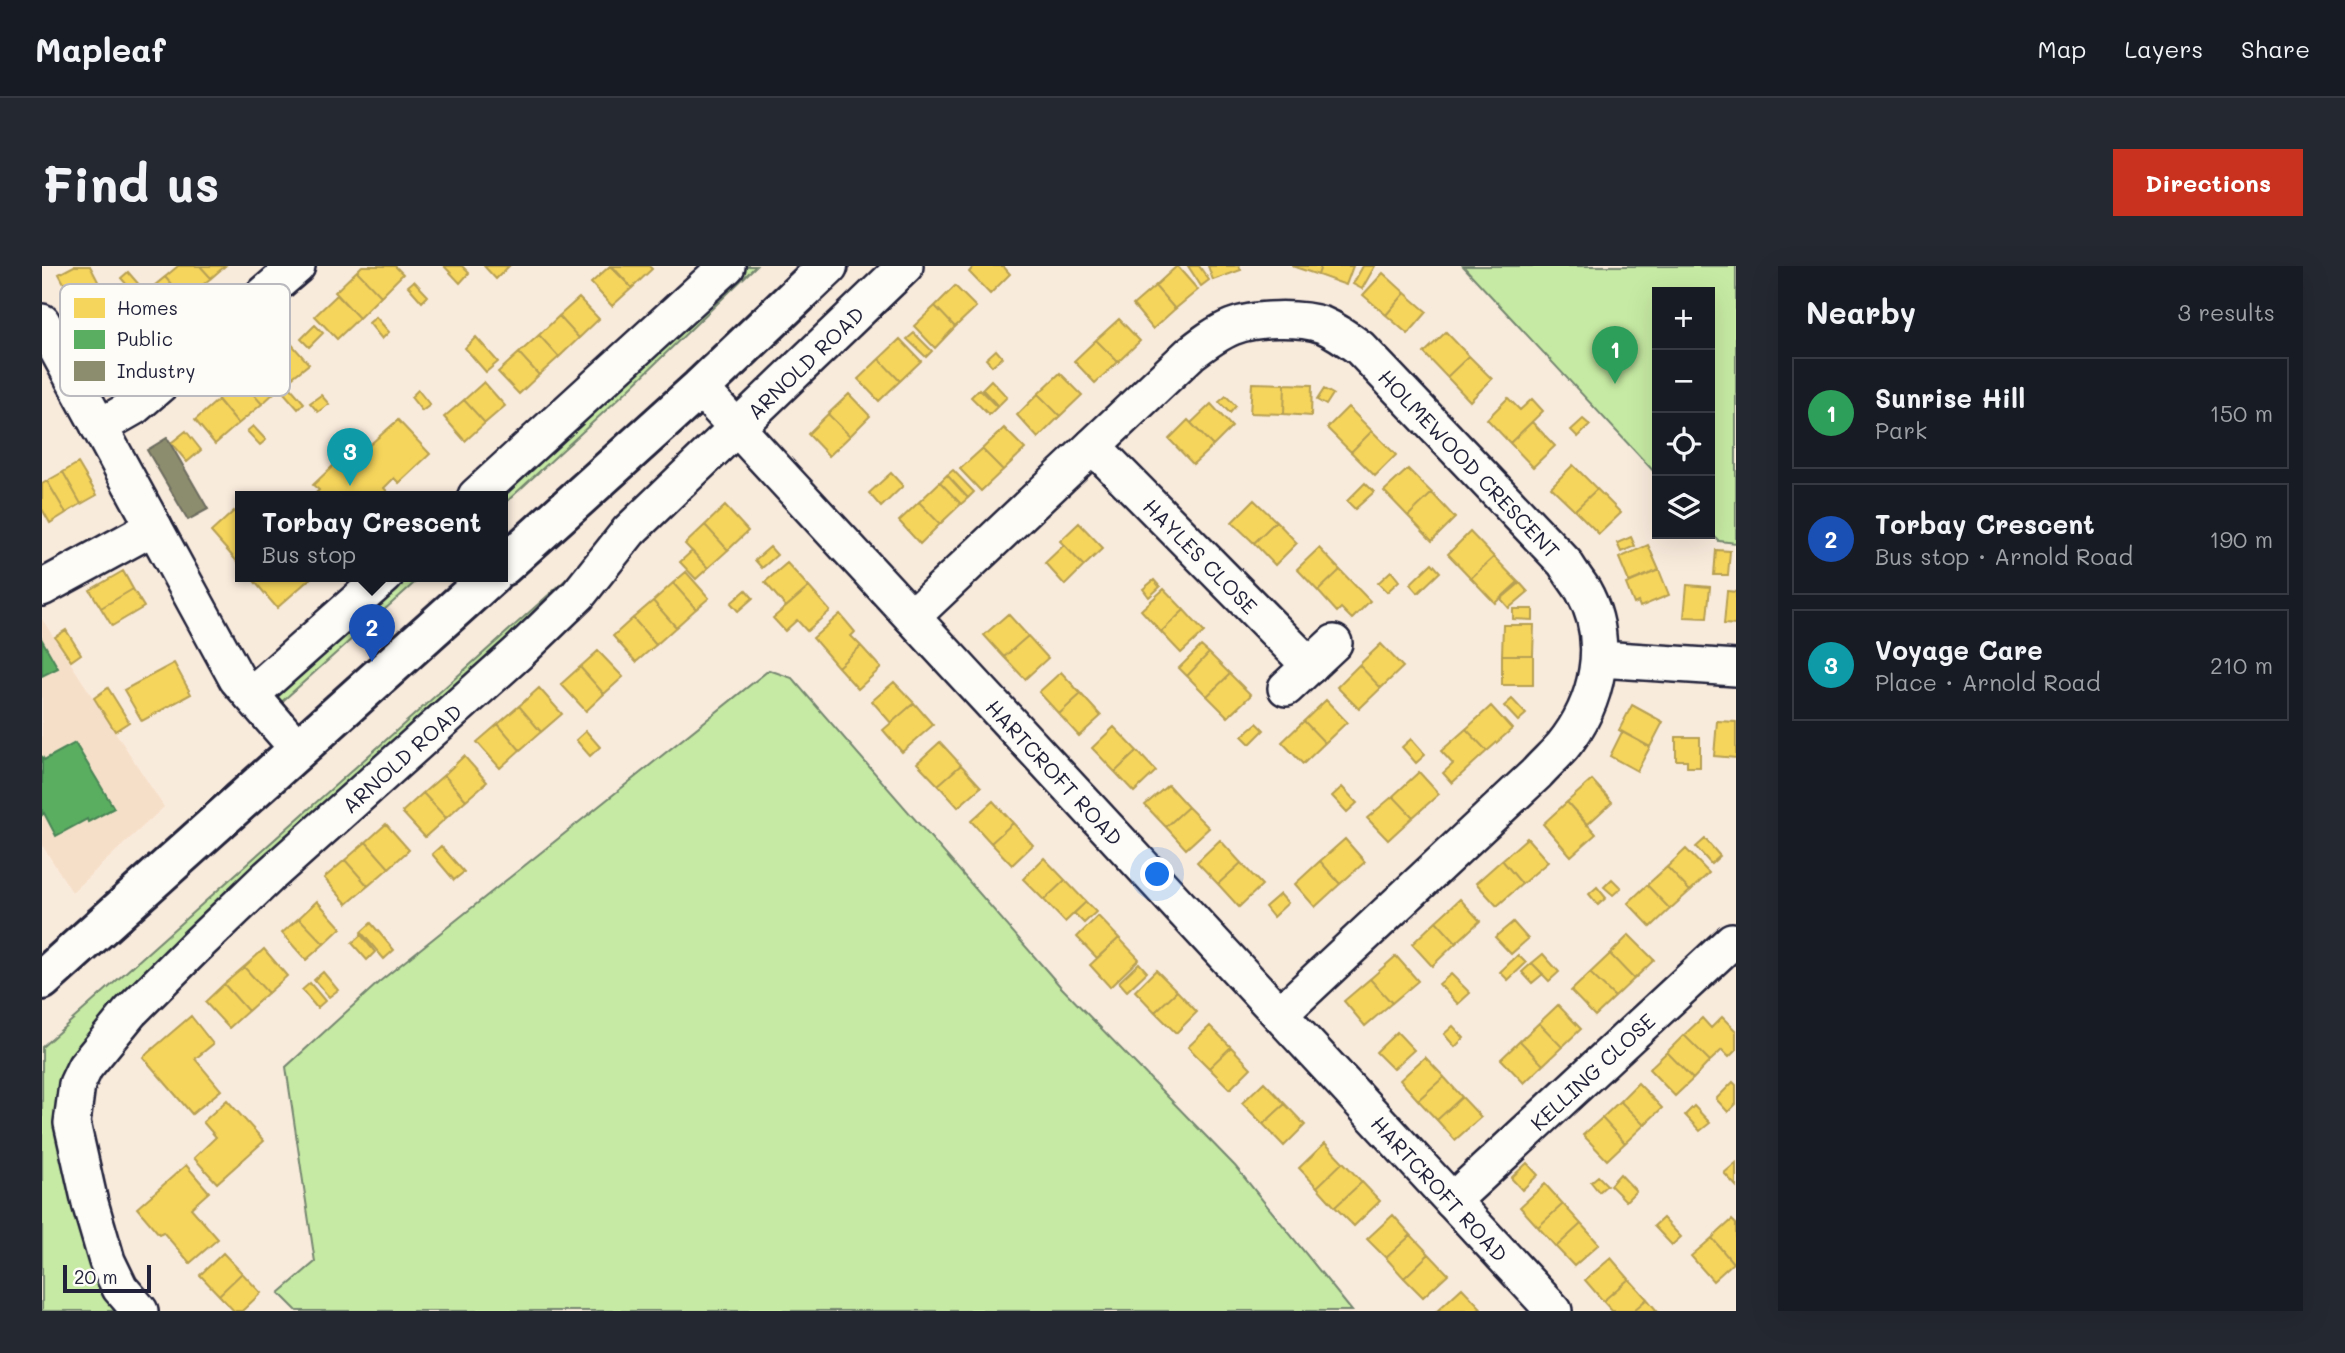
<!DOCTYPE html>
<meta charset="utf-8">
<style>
:root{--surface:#171b24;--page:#242831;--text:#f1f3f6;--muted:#9ea1a6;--line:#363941;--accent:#c8321e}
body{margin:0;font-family:Mali,sans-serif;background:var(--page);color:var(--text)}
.controls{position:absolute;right:21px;top:21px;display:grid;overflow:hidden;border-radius:0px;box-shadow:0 7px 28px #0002}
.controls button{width:63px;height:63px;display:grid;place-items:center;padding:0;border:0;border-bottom:2px solid var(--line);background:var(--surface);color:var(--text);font:35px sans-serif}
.scale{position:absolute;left:21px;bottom:18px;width:88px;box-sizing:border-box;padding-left:7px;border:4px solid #22223b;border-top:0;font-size:19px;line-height:24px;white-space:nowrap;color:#22223b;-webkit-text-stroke:5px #fdfcf7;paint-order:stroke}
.you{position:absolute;left:1116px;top:609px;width:24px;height:24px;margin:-18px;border:5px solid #fff;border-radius:50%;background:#1a73e8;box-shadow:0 0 0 10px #1a73e833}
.badge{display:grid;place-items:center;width:46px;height:46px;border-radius:50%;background:var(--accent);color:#fff;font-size:23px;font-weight:700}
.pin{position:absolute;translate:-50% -58px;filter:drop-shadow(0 2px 4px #0008)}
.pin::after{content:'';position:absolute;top:37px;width:24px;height:21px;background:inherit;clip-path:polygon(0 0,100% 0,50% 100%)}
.popup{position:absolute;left:193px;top:225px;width:273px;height:91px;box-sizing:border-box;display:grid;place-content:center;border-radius:0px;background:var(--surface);filter:drop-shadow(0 2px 5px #0005);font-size:23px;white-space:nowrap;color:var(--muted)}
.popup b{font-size:26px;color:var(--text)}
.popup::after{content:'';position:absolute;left:50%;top:100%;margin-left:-14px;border:14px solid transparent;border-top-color:var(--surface)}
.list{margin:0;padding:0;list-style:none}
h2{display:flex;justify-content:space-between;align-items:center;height:91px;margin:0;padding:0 28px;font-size:30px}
h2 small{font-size:23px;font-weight:400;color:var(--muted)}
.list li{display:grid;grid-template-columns:46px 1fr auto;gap:21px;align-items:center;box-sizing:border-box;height:112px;margin:0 14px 14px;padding:0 14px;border:2px solid var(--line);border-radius:0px}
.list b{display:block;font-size:26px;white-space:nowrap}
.list p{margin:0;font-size:23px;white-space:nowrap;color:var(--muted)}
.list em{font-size:23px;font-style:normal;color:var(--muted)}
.icon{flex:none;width:38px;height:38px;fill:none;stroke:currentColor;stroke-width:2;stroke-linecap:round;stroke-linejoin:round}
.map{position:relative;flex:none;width:1694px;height:1045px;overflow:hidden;border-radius:0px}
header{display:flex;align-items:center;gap:42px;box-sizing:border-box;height:98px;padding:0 35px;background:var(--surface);border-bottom:2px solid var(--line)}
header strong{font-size:33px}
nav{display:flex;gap:38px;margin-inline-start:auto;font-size:24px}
.intro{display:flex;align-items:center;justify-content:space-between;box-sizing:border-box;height:168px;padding:0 42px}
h1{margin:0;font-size:49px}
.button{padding:18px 32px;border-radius:0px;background:var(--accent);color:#fff;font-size:24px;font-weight:700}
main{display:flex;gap:42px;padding:0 42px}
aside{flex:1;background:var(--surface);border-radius:0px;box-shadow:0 7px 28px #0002}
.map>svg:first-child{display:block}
</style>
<header>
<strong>Mapleaf</strong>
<nav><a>Map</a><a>Layers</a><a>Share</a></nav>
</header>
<div class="intro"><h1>Find us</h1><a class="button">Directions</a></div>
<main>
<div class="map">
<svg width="1694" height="1045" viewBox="0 0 1694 1045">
<rect width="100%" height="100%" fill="#f9ebdc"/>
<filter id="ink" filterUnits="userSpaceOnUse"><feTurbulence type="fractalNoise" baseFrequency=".0143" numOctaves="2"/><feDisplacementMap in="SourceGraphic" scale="14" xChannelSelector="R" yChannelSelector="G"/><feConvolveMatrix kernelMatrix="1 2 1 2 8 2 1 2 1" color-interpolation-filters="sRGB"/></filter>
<g filter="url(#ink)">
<!-- built -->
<path fill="#f6dfc9" d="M0 353 122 541 30 626 0 579Z"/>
<!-- green -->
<path fill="#c6eaa3" stroke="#74866f" stroke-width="2" d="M698 0H714L587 123 461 239V230H447Z
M1421 0H1694V277L1677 275 1668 266V26H1615V209Z
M567 275 27 799 76 1045H0V781Z
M356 310H380L235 440 228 432Z
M727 404 750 412 1018 720 1193 900 1310 1045H255L237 1027 273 996 244 801 337 716Z"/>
<!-- homes -->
<path fill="#f6d55c" stroke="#b69f52" stroke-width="2" d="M32 0H48L60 23 33 38 17 8Z
M136 0H158L169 12 143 34 123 11Z
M158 0H183L169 12Z
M320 0H353L361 8 339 30 315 5Z
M402 0H420L427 7 418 17Z
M442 0H467L454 13Z
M568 0 590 22 570 40 549 17Z
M570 0H607L610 3 590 22Z
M932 0H961L968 8 948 28 927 6Z
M1135 0 1156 24 1133 43 1113 20Z
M1146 0H1157L1167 14 1159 20Z
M1166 0H1197L1199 4 1171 14Z
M1250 0H1279L1276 9Z
M1279 0H1311L1304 19 1276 9Z
M1321 0H1333L1320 23 1311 18Z
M315 5 339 30 317 52 293 26Z
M86 6 99 21 92 27 79 12Z
M1341 7 1363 27 1344 49 1321 29Z
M123 11 143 34 116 57 96 33Z
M372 15 386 30 380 36 366 20Z
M913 20 934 41 913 61 893 40Z
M1113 20 1133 43 1111 63 1091 39Z
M1363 27 1385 46 1366 68 1344 49Z
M295 29 317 52 295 73 273 50Z
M537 32 557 53 537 72 517 50Z
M96 33 116 57 90 79 71 56Z
M893 40 913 61 893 82 872 60Z
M517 50 537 72 517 91 497 69Z
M334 51 347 66 340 73 327 57Z
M1077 53 1098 75 1076 96 1054 74Z
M273 59 281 67 267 81 259 73Z
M1404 66 1427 90 1405 111 1382 87Z
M81 67 90 79 81 86 72 75Z
M872 67 890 85 884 91 865 73Z
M497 69 517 91 497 109 477 87Z
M434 71 456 96 444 106 423 82Z
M858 73 879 95 858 115 837 93Z
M246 74 267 98 243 117 223 94Z
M1054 74 1076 96 1053 117 1032 95Z
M954 84 960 91 950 100 944 93Z
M477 87 497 109 477 128 456 106Z
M1427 90 1450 113 1428 135 1405 111Z
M221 91 243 117 220 138 197 112Z
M837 93 858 115 837 135 816 113Z
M1018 107 1040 129 1018 150 996 128Z
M197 112 220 138 196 158 174 131Z
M949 114 965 131 956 140 940 123Z
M442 116 463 140 443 157 422 134Z
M1210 117 1243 118 1242 148 1208 147Z
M1243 118 1270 119 1269 150 1242 148Z
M248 121 262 137 256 143 242 127Z
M937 123 955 141 947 149 929 131Z
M1282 123 1291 128 1284 139 1275 134Z
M376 124 388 139 380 145 369 131Z
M807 128 828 150 808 170 786 148Z
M996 128 1018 150 996 172 975 149Z
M279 129 287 138 276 146 268 137Z
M1184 130 1194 140 1188 147 1177 136Z
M1466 132 1478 144 1490 133 1501 145 1468 177 1445 153Z
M176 134 196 158 173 178 153 154Z
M422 134 443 157 423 175 402 151Z
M1169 138 1190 161 1171 180 1149 157Z
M1306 141 1330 165 1309 186 1285 162Z
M786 148 808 170 787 190 766 168Z
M1541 153 1548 159 1536 171 1529 164Z
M356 154 388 188 357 217 352 212 342 222 349 230H271L277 224 271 219 292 199 298 205Z
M1146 154 1171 180 1151 198 1127 173Z
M1490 156 1513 180 1491 201 1468 177Z
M211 160 224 174 218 179 205 165Z
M962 162 983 183 961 204 940 183Z
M144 165 159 184 145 196 129 177Z
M1330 165 1354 189 1333 210 1309 186Z
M940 183 961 204 939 225 918 203Z
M36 197 55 229 39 238 21 206Z
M1531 199 1555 223 1533 244 1509 221Z
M1366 203 1390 227 1366 250 1342 225Z
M911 204 932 226 926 232 905 209Z
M21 206 39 238 24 247 5 215Z
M849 207 861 220 839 241 827 227Z
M905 209 926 232 919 238 898 216Z
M5 215 24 247 8 257 0 243V218Z
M898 216 919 238 898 258 877 236Z
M1323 217 1332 226 1313 243 1305 235Z
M1555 223 1579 247 1557 268 1533 244Z
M1390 227 1413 252 1390 275 1366 250Z
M1212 234 1234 255 1212 277 1190 256Z
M877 236 898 258 878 278 857 255Z
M683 240 706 265 686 284 663 259Z
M192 245 199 253V300L169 266Z
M1234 255 1255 277 1233 299 1212 277Z
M1037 257 1061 282 1042 300 1018 275Z
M663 259 686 284 666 302 643 278Z
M1428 266 1452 291 1429 312 1406 288Z
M1589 271 1593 280 1579 286 1575 277Z
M1022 279 1042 300 1023 319 1003 297Z
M1606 279 1617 304 1587 316 1577 292Z
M728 281 735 289 720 302 713 294Z
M1277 282 1298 304 1276 325 1255 303Z
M1674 284 1688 285 1686 309H1672Z
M650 285 666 302 654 313 638 296Z
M1452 291 1476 316 1453 337 1429 312Z
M745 297 767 321 744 341 723 316Z
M1390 297 1398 306 1376 327 1368 318Z
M1298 304 1328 335 1310 353 1299 342 1295 346 1276 325Z
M1617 304 1627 329 1598 341 1596 336 1592 338 1584 318Z
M81 305 91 323 59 342 48 324Z
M1349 305 1357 315 1345 326 1336 317Z
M644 306 667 332 654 343 631 317Z
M208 310H271L235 342Z
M1112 314 1118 321 1107 331 1101 323Z
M631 317 654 343 634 361 611 335Z
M1478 317 1486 326 1467 342 1459 333Z
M1645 319 1668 321 1665 352 1642 351Z
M767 321 788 345 765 365 755 354 743 365 731 352Z
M91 323 102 341 70 360 59 342Z
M1122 323 1142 344 1119 366 1099 344Z
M704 324 711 332 696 345 689 337Z
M1685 325 1694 326V359L1682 358Z
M611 335 634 361 614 379 591 352Z
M1471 343H1491V354L1471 353Z
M1142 344 1162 366 1139 387 1119 366Z
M798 348 813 366 809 370 819 380 796 401 771 372Z
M966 348 986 370 962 391 942 369Z
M591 352 614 379 594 396 571 370Z
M1461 359H1492L1491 389H1460Z
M24 364 39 388 29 395 13 371Z
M986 370 1006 392 983 413 962 391Z
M1339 378 1361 401 1339 422 1317 399Z
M819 380 839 402 816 423 796 401Z
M1159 380 1167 387 1145 410 1137 402Z
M556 385 581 411 562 428 538 401Z
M1167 387 1188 408 1165 430 1145 410Z
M1460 389H1491V419H1460Z
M132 397 149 428 100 455 82 424Z
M1317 399 1339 422 1317 443 1295 421Z
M538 401 562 428 544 445 519 418Z
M1019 406 1039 428 1017 448 997 426Z
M1188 408 1209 429 1186 451 1165 430Z
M852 416 872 437 849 457 830 435Z
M66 422 87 456 73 465 52 432Z
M497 422 520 448 499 466 477 440Z
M1039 428 1059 450 1037 470 1017 448Z
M1470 433 1484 448 1476 455 1462 440Z
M1284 434 1305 456 1283 477 1262 455Z
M872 437 891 459 860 486 841 464Z
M1590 439 1621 456 1608 481 1577 464Z
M477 440 499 466 478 484 456 458Z
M1449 440 1470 463 1445 485 1424 463Z
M1262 455 1283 477 1261 498 1240 476Z
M1675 455 1694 456V492L1672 490Z
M1215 457 1222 464 1208 478 1200 470Z
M456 458 478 484 458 502 435 476Z
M1072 461 1095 485 1073 506 1050 482Z
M1424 463 1445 485 1410 517 1401 507 1411 498 1399 485Z
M544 465 558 481 548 490 534 474Z
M1580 466 1608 481 1595 505 1568 490Z
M1634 471H1658V501H1645V494H1634Z
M1369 473 1383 489 1374 497 1360 481Z
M898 476 919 499 896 519 875 497Z
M1095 485 1114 505 1092 526 1073 506Z
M422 490 445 516 424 534 402 509Z
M919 499 939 521 916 541 896 519Z
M1377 506 1397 528 1371 551 1351 530Z
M402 509 424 534 404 552 381 527Z
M1550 514 1570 536 1545 559 1525 536Z
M1126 519 1146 541 1124 561 1103 539Z
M1300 521 1315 537 1305 546 1290 530Z
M381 527 404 552 383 571 360 546Z
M1351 530 1371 551 1346 574 1325 552Z
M951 535 971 557 949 577 929 555Z
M1525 536 1554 568 1529 590 1501 558Z
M1146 541 1167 562 1144 583 1124 561Z
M971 557 991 579 970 599 949 577Z
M344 558 367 584 347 602 324 576Z
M1485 572 1506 596 1480 618 1460 594Z
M1303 573 1323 596 1298 618 1278 595Z
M1663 573 1678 590 1669 598 1654 581Z
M1178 574 1199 597 1176 618 1155 596Z
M324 576 347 602 326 620 303 594Z
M399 580 422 606 412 614 390 588Z
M1644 583 1667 607 1648 625 1625 601Z
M1002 592 1023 614 1002 634 981 613Z
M303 594 326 620 305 638 282 612Z
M1460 594 1480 618 1455 640 1434 617Z
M1278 595 1298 618 1273 641 1253 618Z
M1199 597 1220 619 1197 641 1176 618Z
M1625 601 1648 625 1628 643 1605 619Z
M1570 613 1579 622 1571 629 1562 621Z
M1023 614 1044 636 1023 656 1002 634Z
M1605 619 1628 643 1609 661 1586 637Z
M1555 621 1564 632 1556 639 1547 628Z
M1238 628 1246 637 1231 651 1223 641Z
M1418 633 1438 655 1414 677 1394 655Z
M275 635 299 662 282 678 257 652Z
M1044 636 1054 646 1042 657 1032 647Z
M1056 650 1077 672 1055 692 1035 671Z
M257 652 282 678 264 694 240 667Z
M1394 655 1414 677 1390 700 1370 678Z
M1471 656 1486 673 1469 688 1453 671Z
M329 657 352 684 342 693 319 666Z
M319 669 333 686 325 694 310 677Z
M1587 669 1612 694 1592 713 1568 688Z
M1077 672 1097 693 1068 721 1048 699Z
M222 683 245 710 226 727 202 701Z
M1501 688 1517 706 1507 715 1490 697Z
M1568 688 1592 713 1573 731 1548 707Z
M1476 689 1484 697 1466 714 1458 706Z
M1354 690 1376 715 1350 737 1328 713Z
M1097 697 1105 706 1085 725 1077 716Z
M1490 697 1501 708 1490 717 1480 706Z
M202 701 226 727 206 745 182 718Z
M1114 704 1135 725 1113 746 1093 725Z
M281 706 296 724 287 731 272 714Z
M1548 707 1573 731 1553 750 1529 725Z
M1409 708 1428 727 1416 738 1397 718Z
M1328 713 1350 737 1323 760 1302 735Z
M268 717 283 735 275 742 260 724Z
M182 718 206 745 187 762 163 736Z
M1135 725 1155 746 1134 767 1113 746Z
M1516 739 1539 763 1520 781 1497 757Z
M149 750 171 778 153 793 179 824 150 848 101 791Z
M1680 751 1694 765V784L1687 791 1680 784 1668 795 1642 769 1660 752 1669 762Z
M1497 757 1520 781 1501 799 1478 775Z
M1168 760 1189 781 1167 802 1146 781Z
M1411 760 1422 772 1413 781 1402 768Z
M1355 766 1372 784 1351 803 1334 786Z
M1642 769 1668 795 1651 813 1625 786Z
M1478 775 1501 799 1482 817 1459 793Z
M1189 781 1209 802 1188 823 1167 802Z
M1625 786 1651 813 1633 830 1607 803Z
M1383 791 1402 811 1376 834 1358 814Z
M1402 811 1420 831 1395 854 1376 834Z
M1222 816 1243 838 1221 858 1200 837Z
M1691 816 1694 819V838L1686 846 1674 833Z
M1596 817 1620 842 1602 859 1578 835Z
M1420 831 1439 851 1413 874 1395 854Z
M185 834 222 875 175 917 152 892 174 871 161 856Z
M1578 835 1602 859 1583 877 1560 852Z
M1243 838 1263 859 1242 880 1221 858Z
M1652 840 1668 857 1658 865 1643 849Z
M1560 852 1583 877 1565 894 1541 869Z
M1283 877 1301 896 1275 921 1257 902Z
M1301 896 1320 916 1293 941 1275 921Z
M1485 897 1496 909 1480 924 1469 912Z
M1694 897V920L1682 907Z
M144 899 167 926 149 942 176 973 148 997 121 966 117 968 95 942Z
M1578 908 1594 925 1584 935 1568 919Z
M1556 910 1565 919 1557 926 1549 916Z
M1320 916 1338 935 1312 960 1293 941Z
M1503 918 1521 938 1496 961 1478 941Z
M1521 938 1539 958 1514 981 1496 961Z
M1351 949 1369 969 1344 992 1325 973Z
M1621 952 1639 971 1630 979 1612 960Z
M1690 954 1694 958V995L1691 997 1670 972Z
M1539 958 1557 978 1532 1000 1514 981Z
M1369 969 1387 988 1362 1012 1344 992Z
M1670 972 1691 997 1671 1015 1649 990Z
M181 987 200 1007 177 1029 158 1009Z
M1387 988 1406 1008 1381 1031 1362 1012Z
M1569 992 1587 1013 1561 1035 1543 1014Z
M200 1007 219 1027 200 1045H192L177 1029Z
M1587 1013 1605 1033 1591 1045H1570L1561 1035Z
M1420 1022 1439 1042 1435 1045H1395Z
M1605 1033 1615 1045H1591Z"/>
<!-- public -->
<path fill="#5aae61" stroke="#498456" stroke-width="2" d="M0 374 16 402 0 410Z
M33 477 72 542 46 556 45 553 14 570 2 547 0 549V490L2 494Z"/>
<!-- industry -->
<path fill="#8c8c6e" stroke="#6c6c5f" stroke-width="2" d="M125 172 166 243 146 254 105 184Z"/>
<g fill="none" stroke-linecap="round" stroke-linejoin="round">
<!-- minor casing -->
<g stroke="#22223b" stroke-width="40">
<g id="minor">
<path d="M0 56 195 413 257 484"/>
<path id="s1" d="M658 122 1512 1045"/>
<path d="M57 161 92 141 255 0"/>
<path id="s2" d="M1051 180 1268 400"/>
<path d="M434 230 685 0"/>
<path d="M0 322 112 261"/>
<path id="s3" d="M870 351 1149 87C1162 77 1175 67 1190 61 1212 52 1258 51 1281 59 1295 65 1306 73 1318 82L1523 297C1528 306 1535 315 1541 324 1570 375 1556 437 1520 481 1512 490 1502 499 1494 508L1238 748"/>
<path d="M1558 393 1694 402"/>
<path d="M1244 422 1292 377"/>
<path d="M209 429 343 310"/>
<path id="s4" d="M1410 935 1690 675"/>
<path id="s5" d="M98 1045 78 1022 65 995 48 937 30 857 35 818 43 801 88 746 152 682 226 611 476 387 536 329 587 265 863 0"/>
</g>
</g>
<!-- secondary casing -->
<g stroke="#22223b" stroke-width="44">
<path id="secondary" d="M461 300 658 122 786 0
M0 714 449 310"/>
</g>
<!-- minor -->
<use href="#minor" stroke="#fdfcf7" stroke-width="35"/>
<!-- secondary -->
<use href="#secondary" stroke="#fdfcf7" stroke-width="38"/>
</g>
</g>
<g text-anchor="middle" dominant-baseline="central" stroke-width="7" stroke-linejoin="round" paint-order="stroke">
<!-- street labels -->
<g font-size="21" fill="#22223b" stroke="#fdfcf7">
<text stroke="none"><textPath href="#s5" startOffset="1270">ARNOLD ROAD</textPath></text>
<text stroke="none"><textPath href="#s3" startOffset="728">HOLMEWOOD CRESCENT</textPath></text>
<text stroke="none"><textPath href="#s2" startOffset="154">HAYLES CLOSE</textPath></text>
<text stroke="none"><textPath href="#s5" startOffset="704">ARNOLD ROAD</textPath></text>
<text stroke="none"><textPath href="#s1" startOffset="523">HARTCROFT ROAD</textPath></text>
<text stroke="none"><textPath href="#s4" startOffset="191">KELLING CLOSE</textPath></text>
<text stroke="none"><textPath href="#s1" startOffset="1090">HARTCROFT ROAD</textPath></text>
</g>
</g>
<!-- legend -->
<rect x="18" y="18" width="230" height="112" rx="10" fill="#fdfcf7" stroke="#bbbbbf" stroke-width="2"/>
<rect x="32" y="32" width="31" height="20" fill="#f6d55c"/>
<rect x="32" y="64" width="31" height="19" fill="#5aae61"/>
<rect x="32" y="95" width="31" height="20" fill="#8c8c6e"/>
<g font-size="19" fill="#22223b">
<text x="75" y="49">Homes</text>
<text x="75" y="80">Public</text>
<text x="75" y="112">Industry</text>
</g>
</svg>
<div class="controls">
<button>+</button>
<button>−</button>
<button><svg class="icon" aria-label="locate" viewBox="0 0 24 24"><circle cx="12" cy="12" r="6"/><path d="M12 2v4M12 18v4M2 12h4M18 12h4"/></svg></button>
<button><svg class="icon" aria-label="layers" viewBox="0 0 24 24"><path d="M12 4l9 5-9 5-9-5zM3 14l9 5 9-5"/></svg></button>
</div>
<div class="scale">20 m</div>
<div class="you"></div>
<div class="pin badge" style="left:1573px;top:118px;background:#2e9e5b">1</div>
<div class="pin badge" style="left:330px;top:396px;background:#1a4fb4">2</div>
<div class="popup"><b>Torbay Crescent</b>Bus stop</div>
<div class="pin badge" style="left:308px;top:220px;background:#0f9aa8">3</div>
</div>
<aside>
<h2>Nearby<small>3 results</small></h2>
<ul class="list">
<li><span class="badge" style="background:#2e9e5b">1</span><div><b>Sunrise Hill</b><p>Park</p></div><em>150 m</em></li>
<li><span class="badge" style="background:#1a4fb4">2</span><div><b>Torbay Crescent</b><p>Bus stop · Arnold Road</p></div><em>190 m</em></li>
<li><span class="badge" style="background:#0f9aa8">3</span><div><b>Voyage Care</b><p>Place · Arnold Road</p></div><em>210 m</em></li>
</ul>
</aside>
</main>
